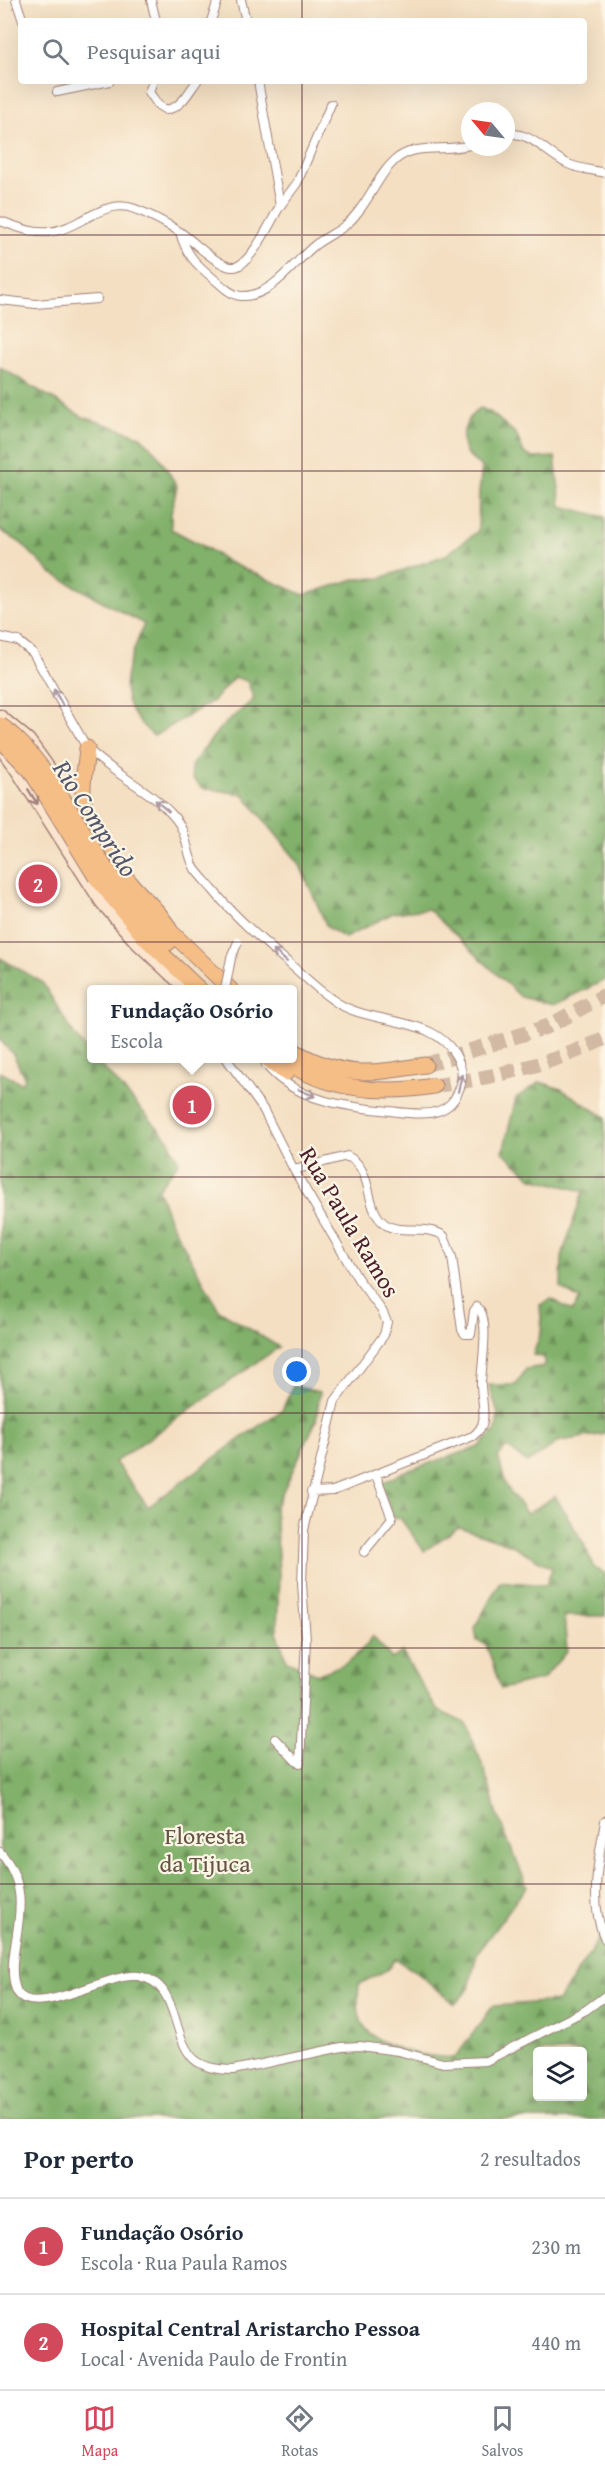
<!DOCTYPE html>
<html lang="pt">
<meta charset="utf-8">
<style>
:root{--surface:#fff;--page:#f2f2f3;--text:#1f2937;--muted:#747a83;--line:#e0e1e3;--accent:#d1495b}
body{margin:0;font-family:"Gentium Book Plus",serif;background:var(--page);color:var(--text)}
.controls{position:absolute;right:18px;bottom:18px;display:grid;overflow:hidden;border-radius:6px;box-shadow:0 6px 24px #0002}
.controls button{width:54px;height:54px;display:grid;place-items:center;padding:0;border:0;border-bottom:2px solid var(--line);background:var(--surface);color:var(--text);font:30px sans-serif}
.compass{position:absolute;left:461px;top:102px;width:54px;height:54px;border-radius:50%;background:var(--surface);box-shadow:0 6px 24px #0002;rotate:299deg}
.you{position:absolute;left:297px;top:1372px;width:21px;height:21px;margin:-15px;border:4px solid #fff;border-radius:50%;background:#1a73e8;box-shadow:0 0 0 9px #1a73e833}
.badge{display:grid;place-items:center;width:39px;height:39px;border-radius:50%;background:var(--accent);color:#fff;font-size:20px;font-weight:700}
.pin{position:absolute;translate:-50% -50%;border:3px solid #fff;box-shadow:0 2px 6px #0006}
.popup{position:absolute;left:87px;top:985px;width:210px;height:78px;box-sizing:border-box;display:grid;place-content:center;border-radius:6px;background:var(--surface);filter:drop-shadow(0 2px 4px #0005);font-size:20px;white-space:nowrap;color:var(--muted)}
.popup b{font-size:22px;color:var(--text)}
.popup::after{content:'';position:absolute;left:50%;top:100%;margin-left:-12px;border:12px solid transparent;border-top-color:var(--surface)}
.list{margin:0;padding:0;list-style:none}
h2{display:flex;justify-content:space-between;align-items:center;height:78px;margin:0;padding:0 24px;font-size:26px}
h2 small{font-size:20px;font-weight:400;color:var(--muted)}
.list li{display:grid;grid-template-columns:39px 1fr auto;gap:18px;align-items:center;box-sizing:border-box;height:96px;padding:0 24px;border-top:2px solid var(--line)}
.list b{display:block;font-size:22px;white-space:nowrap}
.list p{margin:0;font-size:20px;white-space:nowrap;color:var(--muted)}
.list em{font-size:20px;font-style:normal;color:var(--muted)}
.icon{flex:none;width:33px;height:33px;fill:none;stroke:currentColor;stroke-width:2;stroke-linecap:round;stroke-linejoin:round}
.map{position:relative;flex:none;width:605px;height:2119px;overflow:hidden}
.search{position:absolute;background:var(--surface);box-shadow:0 6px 24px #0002;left:18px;right:18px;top:18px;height:66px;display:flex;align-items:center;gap:15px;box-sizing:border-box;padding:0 21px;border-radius:6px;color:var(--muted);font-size:22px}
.sheet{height:270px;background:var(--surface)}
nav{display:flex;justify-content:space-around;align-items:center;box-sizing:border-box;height:84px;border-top:2px solid var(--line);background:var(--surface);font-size:16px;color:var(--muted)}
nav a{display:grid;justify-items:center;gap:3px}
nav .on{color:var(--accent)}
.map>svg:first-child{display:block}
</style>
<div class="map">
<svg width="605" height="2119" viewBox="0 0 605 2119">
<defs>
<pattern id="forest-firs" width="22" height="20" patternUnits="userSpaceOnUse" patternTransform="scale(1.5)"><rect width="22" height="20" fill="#81b16b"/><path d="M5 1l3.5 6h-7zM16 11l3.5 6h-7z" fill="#6c8f58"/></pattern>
</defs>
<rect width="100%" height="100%" fill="#fcf5e5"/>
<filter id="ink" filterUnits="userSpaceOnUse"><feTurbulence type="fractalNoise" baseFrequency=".0167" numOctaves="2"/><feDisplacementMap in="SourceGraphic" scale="12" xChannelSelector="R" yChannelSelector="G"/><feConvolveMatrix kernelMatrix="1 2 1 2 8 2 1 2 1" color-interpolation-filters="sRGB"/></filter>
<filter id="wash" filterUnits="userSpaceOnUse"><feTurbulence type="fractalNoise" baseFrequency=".008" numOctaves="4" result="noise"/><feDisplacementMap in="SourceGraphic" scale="24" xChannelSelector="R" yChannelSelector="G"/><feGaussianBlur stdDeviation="1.35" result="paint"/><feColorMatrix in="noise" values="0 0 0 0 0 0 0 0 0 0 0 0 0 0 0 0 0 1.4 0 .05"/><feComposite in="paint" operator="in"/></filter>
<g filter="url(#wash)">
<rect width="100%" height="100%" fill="#f4dfc2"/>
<!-- forest -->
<path fill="url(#forest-firs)" stroke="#66684b" stroke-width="1.5" fill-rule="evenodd" d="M0 367 81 416 140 436 158 455 177 486 171 513V529L207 548 228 562 304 595 355 579 381 578 446 555 478 531 479 493 482 467C477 463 470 459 467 454 457 439 466 416 481 408L490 412 516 434 524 453 533 458 555 457 561 506 605 517V980L553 1005 521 997 428 909 393 913 345 938 327 927 299 863 243 794 202 788 192 778 191 766 219 729 254 699 247 681 234 677 213 701 154 736C109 700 126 670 144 624L51 573 21 543 0 530Z
M0 958 42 982 75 1036 91 1055 92 1058 95 1059 168 1139 179 1162 158 1189 169 1219 219 1310 279 1347 115 1462 148 1507 241 1438 282 1410 293 1386 320 1392 316 1421 275 1508 279 1573 277 1632 287 1661 318 1674C345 1665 356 1660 373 1636L392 1659 402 1652 437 1710 465 1723 483 1766 499 1819 527 1886 477 1953 469 1989 455 2004 415 1971 395 1959 387 1970 359 1984C358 1996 356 2015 364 2026 381 2050 428 2057 455 2058L493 2006 558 2001 605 1930V2119H0V1072L21 1083 25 1079 13 1054 0 1040ZM538 2052H582V2096H538Z
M540 1082 561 1089 605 1117V1434L560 1441 527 1463 507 1447 498 1456 506 1486 527 1514 555 1496 584 1544 594 1568 605 1573V1616H564L567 1651 543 1679 501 1689 486 1644 477 1641 475 1628 500 1581 546 1585 552 1568 512 1545 459 1527 424 1551 400 1518H393L381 1484 403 1472 479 1447 496 1430 498 1414 489 1385H516L526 1369 544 1366V1356L533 1355 542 1329 540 1305 551 1299 573 1311 580 1299 561 1288 562 1257 583 1191 532 1178 503 1152 516 1098Z"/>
</g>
<g filter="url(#ink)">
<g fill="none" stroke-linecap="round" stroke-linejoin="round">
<!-- motorway-tunnel -->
<path stroke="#d2b9a4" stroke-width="15" stroke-dasharray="15 8" stroke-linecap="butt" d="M425 1065 549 1026 605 995
M434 1086C493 1077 552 1065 605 1038"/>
<!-- minor casing -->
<g stroke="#9f7f76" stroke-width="10">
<path id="minor" d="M16 0 23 21
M151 0 156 21
M241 0 246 21
M211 21 218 0
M153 81 149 92 158 105 166 110C182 107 188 93 197 81
M57 92 110 81
M506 134C532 131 546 154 568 164 579 169 593 170 605 173
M280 206 297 183 331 104
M0 221C16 226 32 234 49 232 80 229 104 197 135 209 151 215 166 223 180 232 195 242 208 258 225 265 228 267 234 268 238 266 254 258 271 221 280 206L258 81
M180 232C186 255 196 264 214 279 222 285 230 295 241 296 271 298 295 261 315 245 331 233 345 230 358 212 372 195 381 170 399 157 420 143 447 152 470 145
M0 300 36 304 97 299
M0 637 18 641 33 653 87 748C113 775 151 789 175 818 188 833 186 853 195 869 200 876 207 883 213 890 236 918 263 941 291 965 305 977 318 990 333 1000 369 1027 435 1013 457 1058 463 1070 464 1080 458 1092 447 1120 414 1114 390 1111 347 1107 295 1101 266 1065
M226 1058 263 1109 294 1170 358 1279 382 1311 387 1322 384 1335 335 1401 304 1530 302 1583 306 1640 300 1763 296 1761 275 1739
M294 1170 347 1156C375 1169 363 1208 385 1224 399 1235 426 1224 444 1236L452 1257 462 1330 465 1334H471L474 1311 477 1307C491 1316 481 1368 481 1384 481 1396 485 1409 483 1421 482 1428 478 1432 473 1436L333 1491 311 1492
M364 1552 392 1518 376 1475
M605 1821C599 1859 588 1902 605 1939
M0 1852C43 1901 0 1952 17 1992 34 2020 109 1972 138 1976 180 1982 170 2036 194 2059 204 2068 220 2070 233 2070L342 2047 360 2046 398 2051 443 2063 486 2061 586 2010 605 1996"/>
</g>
<!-- secondary casing -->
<g stroke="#9f7f76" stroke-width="13">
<path id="secondary" d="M0 715 29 739 52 771
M0 749 15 769 101 903 135 942 186 990"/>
</g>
<!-- motorway casing -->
<g stroke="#9f7f76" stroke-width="17">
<path id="motorway" d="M87 748C86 762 83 776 83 789 82 824 112 861 133 886 146 901 162 913 171 932
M106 869 132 905 168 943
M96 877 145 938 200 990
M164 925 231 990
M292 1050C343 1079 370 1074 425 1065
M266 1058 286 1073
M280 1058C326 1090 380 1095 434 1086"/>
</g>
<!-- minor -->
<use href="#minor" stroke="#fff" stroke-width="8"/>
<!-- secondary -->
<use href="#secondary" stroke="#fbe5cf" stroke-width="10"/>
<!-- motorway -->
<use href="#motorway" stroke="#f6be87" stroke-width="15"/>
<!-- minor-bridge casing -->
<g stroke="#9f7f76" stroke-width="10" stroke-linecap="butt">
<path id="minor-bridge" d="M225 990 231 958 238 942"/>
</g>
<!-- motorway-bridge casing -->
<g stroke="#9f7f76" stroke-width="17" stroke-linecap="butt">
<path id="motorway-bridge" d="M0 725C41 752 79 827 106 869
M0 739 31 771 96 877"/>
</g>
<!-- minor-bridge -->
<use href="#minor-bridge" stroke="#fff" stroke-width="8"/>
<!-- motorway-bridge -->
<use href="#motorway-bridge" stroke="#f6be87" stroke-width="15"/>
</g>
<!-- one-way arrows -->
<defs><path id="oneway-shaft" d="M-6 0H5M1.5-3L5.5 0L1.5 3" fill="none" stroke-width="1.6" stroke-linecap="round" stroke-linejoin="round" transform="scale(1.5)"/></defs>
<g stroke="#ae9aa0">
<use href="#oneway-shaft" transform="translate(58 697) rotate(-119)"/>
<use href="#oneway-shaft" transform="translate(162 806) rotate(-140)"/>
<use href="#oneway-shaft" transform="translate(280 956) rotate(-140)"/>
<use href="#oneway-shaft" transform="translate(460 1083) rotate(-77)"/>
<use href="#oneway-shaft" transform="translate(307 1093) rotate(23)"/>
</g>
<use stroke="#a2827d" href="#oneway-shaft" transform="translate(33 797) rotate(58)"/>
</g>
<!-- grid -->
<path fill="none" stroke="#4a1f2b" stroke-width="1.5" stroke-opacity="0.55" d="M302 0V21M302 81V2119M0 235H605M0 471H605M0 706H605M0 942H605M0 1177H605M0 1413H605M0 1648H605M0 1884H605"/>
<g text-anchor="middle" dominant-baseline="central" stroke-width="4.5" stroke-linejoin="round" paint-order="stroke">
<!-- street labels -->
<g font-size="24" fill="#4a1f2b" stroke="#fcf5e5">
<text transform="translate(350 1222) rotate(59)">Rua Paula Ramos</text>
</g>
<!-- park labels -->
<g font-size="24" fill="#645443" stroke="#fcf5e5">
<text x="205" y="1835">Floresta<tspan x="205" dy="28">da Tijuca</tspan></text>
</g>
<!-- water labels -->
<g font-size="26" font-style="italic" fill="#53566b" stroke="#fcf5e5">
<text transform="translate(96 818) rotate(57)">Rio Comprido</text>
</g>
</g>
</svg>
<div class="controls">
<button><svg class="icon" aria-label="layers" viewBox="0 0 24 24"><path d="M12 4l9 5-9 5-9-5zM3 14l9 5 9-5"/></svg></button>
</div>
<svg class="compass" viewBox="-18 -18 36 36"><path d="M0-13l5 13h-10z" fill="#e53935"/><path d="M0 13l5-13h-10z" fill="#747a83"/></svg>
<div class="you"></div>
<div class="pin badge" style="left:192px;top:1105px">1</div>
<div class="popup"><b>Fundação Osório</b>Escola</div>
<div class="pin badge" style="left:38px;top:884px">2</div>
<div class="search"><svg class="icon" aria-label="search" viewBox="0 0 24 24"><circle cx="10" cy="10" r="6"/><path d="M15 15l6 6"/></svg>Pesquisar aqui</div>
</div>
<section class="sheet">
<h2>Por perto<small>2 resultados</small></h2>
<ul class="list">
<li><span class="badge">1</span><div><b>Fundação Osório</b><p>Escola · Rua Paula Ramos</p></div><em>230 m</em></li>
<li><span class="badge">2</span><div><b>Hospital Central Aristarcho Pessoa</b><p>Local · Avenida Paulo de Frontin</p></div><em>440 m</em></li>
</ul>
</section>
<nav>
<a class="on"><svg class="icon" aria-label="map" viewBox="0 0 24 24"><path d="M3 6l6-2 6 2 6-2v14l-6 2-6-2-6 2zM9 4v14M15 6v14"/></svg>Mapa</a>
<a><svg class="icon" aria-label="directions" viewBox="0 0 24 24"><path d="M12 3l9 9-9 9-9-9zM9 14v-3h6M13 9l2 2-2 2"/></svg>Rotas</a>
<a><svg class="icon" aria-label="saved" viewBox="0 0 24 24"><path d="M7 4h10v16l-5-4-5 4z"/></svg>Salvos</a>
</nav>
